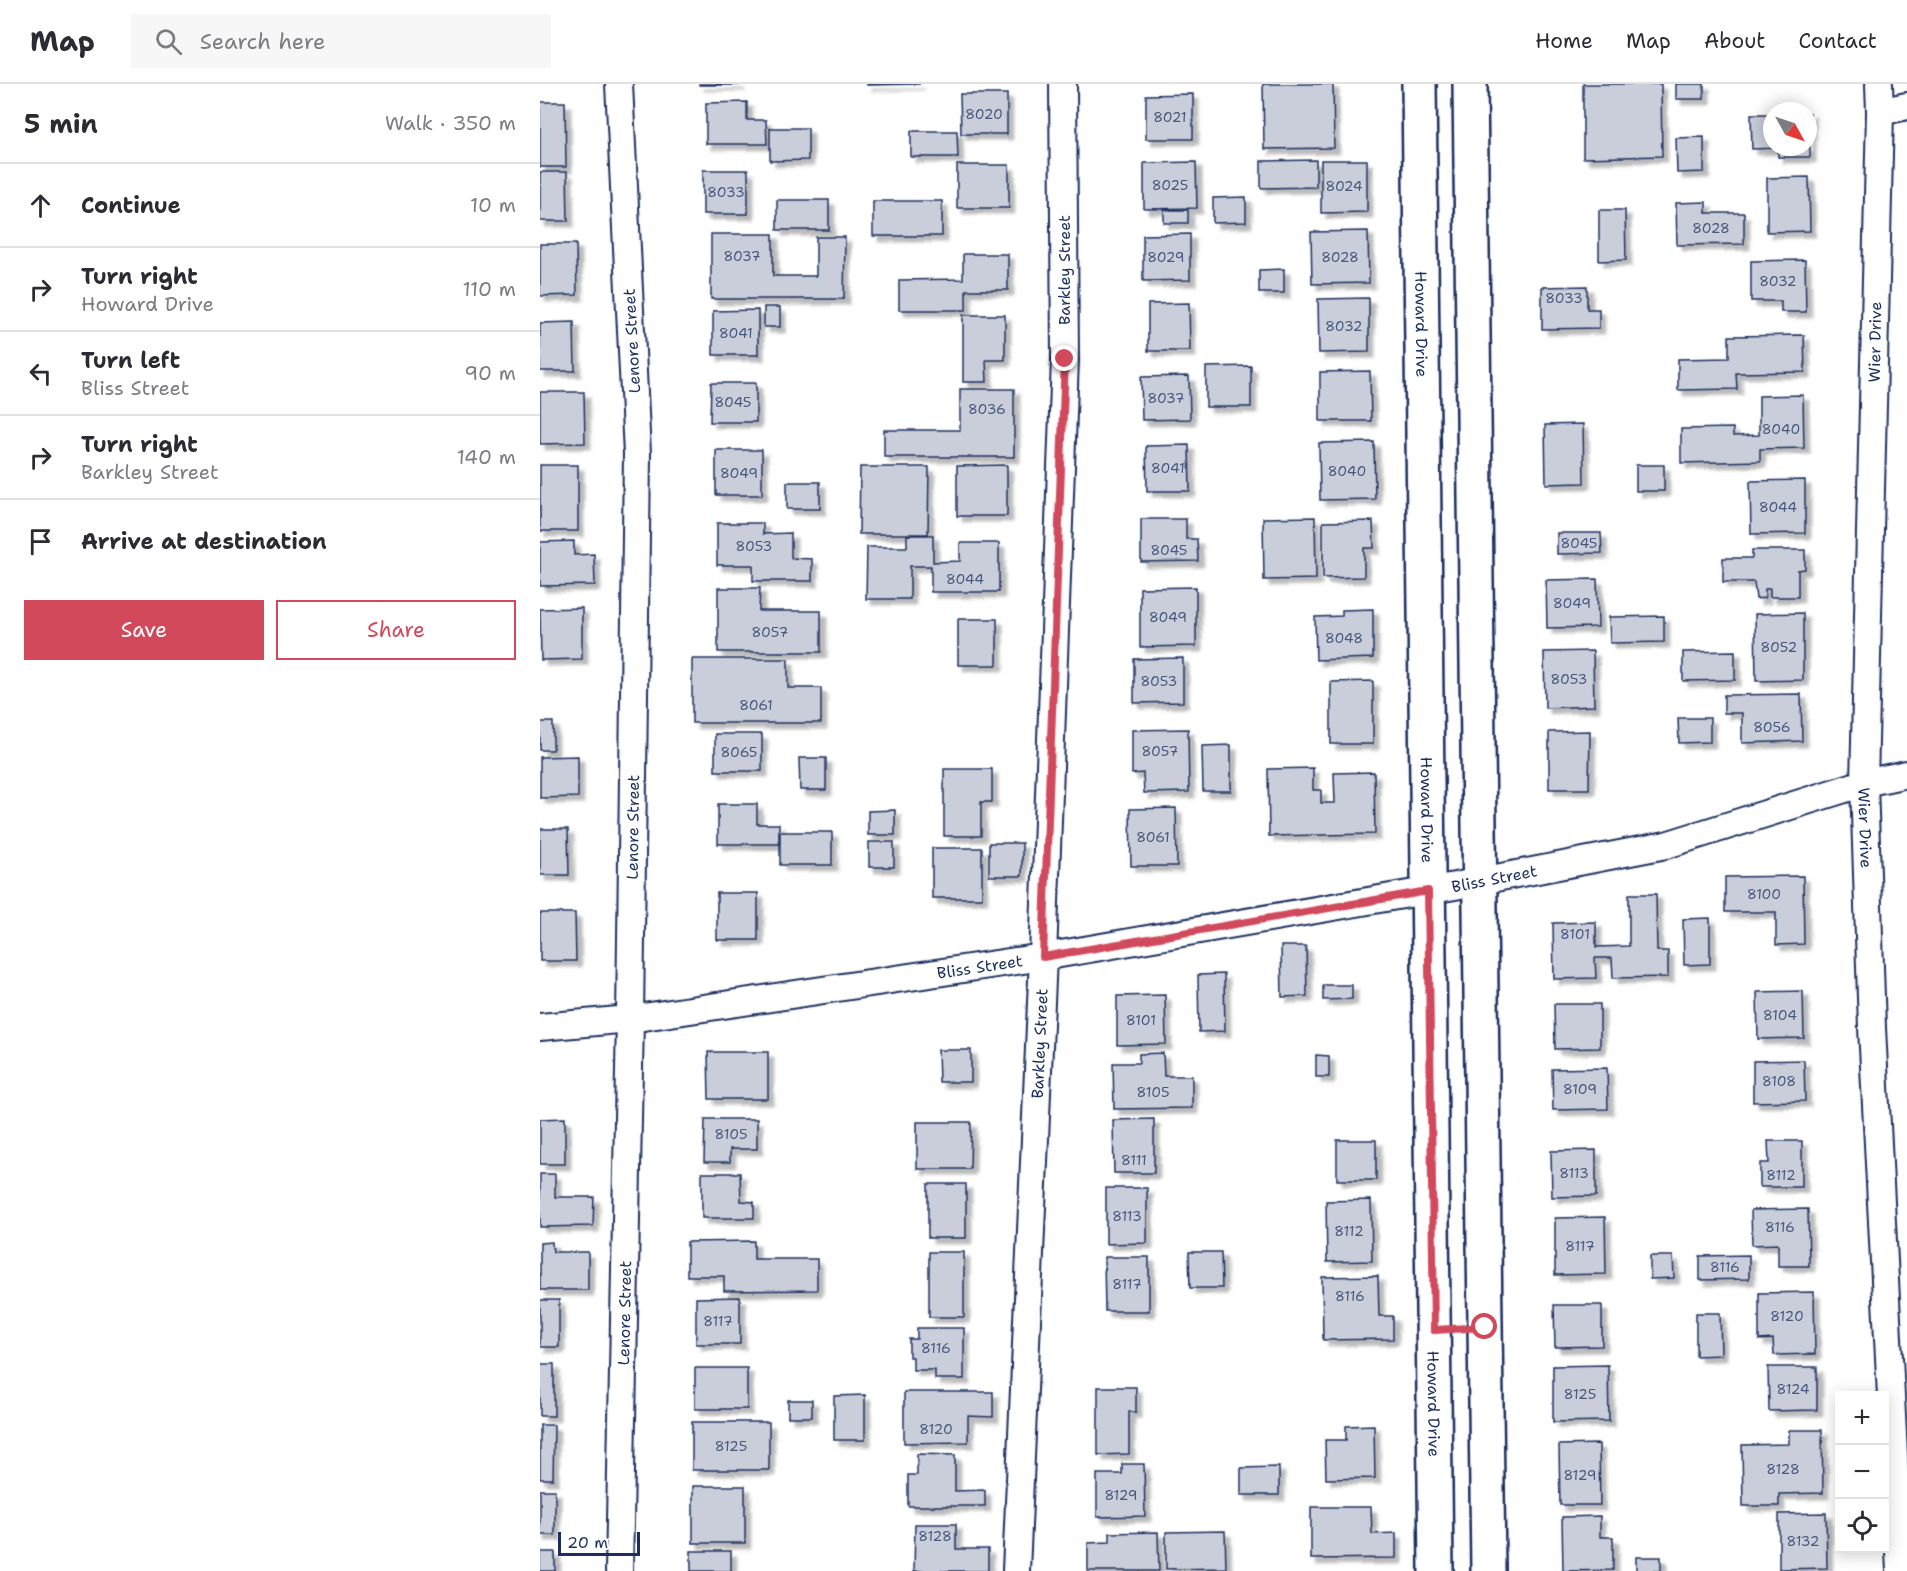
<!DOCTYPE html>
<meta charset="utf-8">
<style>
:root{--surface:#fff;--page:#f7f7f7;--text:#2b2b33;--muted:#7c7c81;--line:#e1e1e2;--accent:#d1495b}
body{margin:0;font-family:"Shantell Sans",sans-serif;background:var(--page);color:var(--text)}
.controls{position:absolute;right:18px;bottom:18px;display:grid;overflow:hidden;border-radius:0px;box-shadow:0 3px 15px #0003}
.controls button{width:54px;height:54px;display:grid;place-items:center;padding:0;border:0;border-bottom:2px solid var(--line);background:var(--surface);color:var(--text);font:30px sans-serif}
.compass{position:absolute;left:1223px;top:18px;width:54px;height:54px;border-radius:50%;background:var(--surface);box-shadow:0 3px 15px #0003;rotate:130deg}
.scale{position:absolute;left:18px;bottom:15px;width:82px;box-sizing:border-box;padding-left:6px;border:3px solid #1b2f5e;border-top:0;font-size:16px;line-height:21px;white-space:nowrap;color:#1b2f5e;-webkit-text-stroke:4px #fff;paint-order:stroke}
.stop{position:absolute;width:18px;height:18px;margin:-14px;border:4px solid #d1495b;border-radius:50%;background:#fff}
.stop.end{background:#d1495b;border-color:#fff;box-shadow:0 2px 6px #0008}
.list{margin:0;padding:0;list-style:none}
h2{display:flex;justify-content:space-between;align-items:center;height:78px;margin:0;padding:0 24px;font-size:26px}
h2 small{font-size:20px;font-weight:400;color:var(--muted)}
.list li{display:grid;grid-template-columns:39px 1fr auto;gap:18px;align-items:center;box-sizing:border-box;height:84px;padding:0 24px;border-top:2px solid var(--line)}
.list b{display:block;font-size:22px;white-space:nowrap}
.list p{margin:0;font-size:20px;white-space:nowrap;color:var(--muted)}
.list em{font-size:20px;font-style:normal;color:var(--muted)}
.actions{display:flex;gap:12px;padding:18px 24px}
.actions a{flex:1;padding:14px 0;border:2px solid var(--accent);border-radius:0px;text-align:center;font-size:21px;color:var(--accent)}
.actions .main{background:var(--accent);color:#fff}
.icon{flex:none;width:33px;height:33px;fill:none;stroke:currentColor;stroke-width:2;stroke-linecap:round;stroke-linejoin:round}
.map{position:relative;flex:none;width:1367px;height:1487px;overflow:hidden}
header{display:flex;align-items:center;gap:36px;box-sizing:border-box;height:84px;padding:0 30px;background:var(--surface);border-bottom:2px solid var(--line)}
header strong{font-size:28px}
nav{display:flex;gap:33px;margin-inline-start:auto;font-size:21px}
.search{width:420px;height:54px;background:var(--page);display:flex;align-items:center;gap:15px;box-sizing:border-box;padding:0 21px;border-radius:0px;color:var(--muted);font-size:22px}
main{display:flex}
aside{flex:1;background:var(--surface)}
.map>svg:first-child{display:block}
</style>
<header>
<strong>Map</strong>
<div class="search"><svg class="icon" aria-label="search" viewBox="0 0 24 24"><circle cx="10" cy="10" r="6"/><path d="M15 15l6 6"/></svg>Search here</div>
<nav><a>Home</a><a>Map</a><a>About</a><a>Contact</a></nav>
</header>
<main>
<aside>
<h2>5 min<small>Walk · 350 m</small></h2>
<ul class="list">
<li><svg class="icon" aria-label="ahead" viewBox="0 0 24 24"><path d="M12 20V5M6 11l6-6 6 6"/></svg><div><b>Continue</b></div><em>10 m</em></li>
<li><svg class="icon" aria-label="right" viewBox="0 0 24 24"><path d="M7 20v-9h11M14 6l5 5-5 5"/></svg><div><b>Turn right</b><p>Howard Drive</p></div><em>110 m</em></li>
<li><svg class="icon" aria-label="left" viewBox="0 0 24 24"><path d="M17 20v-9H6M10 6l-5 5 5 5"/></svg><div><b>Turn left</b><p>Bliss Street</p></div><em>90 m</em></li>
<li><svg class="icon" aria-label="right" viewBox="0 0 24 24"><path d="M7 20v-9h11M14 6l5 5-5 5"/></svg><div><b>Turn right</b><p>Barkley Street</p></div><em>140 m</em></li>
<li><svg class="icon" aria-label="arrive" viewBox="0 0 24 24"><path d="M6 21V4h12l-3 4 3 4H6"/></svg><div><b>Arrive at destination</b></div></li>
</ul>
<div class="actions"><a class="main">Save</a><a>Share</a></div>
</aside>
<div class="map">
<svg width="1367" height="1487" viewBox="0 0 1367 1487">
<defs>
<filter id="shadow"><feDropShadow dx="5.5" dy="5.5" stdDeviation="1.5" flood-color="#0004"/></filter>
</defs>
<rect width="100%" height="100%" fill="#fff"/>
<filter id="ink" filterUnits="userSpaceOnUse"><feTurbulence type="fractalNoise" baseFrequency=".0167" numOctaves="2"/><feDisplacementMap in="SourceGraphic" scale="12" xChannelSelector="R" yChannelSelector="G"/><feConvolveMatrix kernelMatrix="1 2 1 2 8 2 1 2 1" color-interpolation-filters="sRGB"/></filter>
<g filter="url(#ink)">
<!-- building -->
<path fill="#caceda" stroke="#1b2f5e" stroke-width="1.5" filter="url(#shadow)" d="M159 0H199V1H159Z
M327 0H380L327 1Z
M723 0H793L794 64 724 65Z
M1043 0H1121L1122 72 1043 74Z
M1136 0H1164V15H1136Z
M420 10H467V50H421Z
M653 10V55H606V11Z
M0 18H25L26 83H0Z
M207 18V36H226L227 60H166V19Z
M1268 29H1270V73H1238V64L1212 65 1211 30H1232V63H1268Z
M230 44H268V76L230 77Z
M371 47H417L418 73H371Z
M1164 53V88L1137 89 1136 54Z
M776 76V103L721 104V77Z
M781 76H827V128L781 129Z
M656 78 657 124 604 125V79Z
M417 81H469V124H417Z
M163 86H208V130H163Z
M0 88H27L28 137H0Z
M1269 93 1270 147 1227 148V94Z
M706 113V138L673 139V114Z
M237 116H289V146H237Z
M333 117H402V152H333Z
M1166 118V129H1204V160L1137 161 1136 119Z
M624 126H648V139H624Z
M1059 126H1085L1086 176 1059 177Z
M828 147 829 199 772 200 771 148Z
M171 150H233V192H276V153H305L304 215H171Z
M650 150V196L603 197V151Z
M0 160H36L37 211 0 212Z
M423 170H468V206H426V226H359V196L423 195Z
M1265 176 1266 228H1241V217H1211V177Z
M744 185V209H719V186Z
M1047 202V225H1059V244L1002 245V203Z
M829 214V268L779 269 778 215Z
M649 219 650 267H608V220Z
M224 223H240V243H224Z
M218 226V271H173V227Z
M423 231H465V276H446L447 298H423Z
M34 238 35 287H0V239Z
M1264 251 1265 288 1196 289 1197 305 1138 306V275L1189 274V252Z
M711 282V323H666V283Z
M830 287 831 337H780V288Z
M649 292 650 335 602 336 601 293Z
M171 299H216V338H170Z
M420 305H474V373H344V346H420Z
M0 308H44L45 359 0 360Z
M1263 311 1264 364 1220 365V377L1141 379V345L1193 344V352L1219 351V312Z
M1043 340 1044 399 1006 400 1005 341Z
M834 358 835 415 780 416 779 359Z
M649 361 650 407H607L606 362Z
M176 366H222V411H176Z
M0 381H38V447H0Z
M467 381V432H417V382Z
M1096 381H1124V407H1096Z
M320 383H389L388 450H319Z
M1265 396V449L1211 450 1210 397Z
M247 398H280V425H247Z
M775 433 776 495 724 496 723 434Z
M601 435H646V455H657L658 477 601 478Z
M833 437 834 464H824V493L783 494V438Z
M177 439H223V450L251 449V474L272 475V497H213V481H177Z
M1017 449H1061L1062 469 1017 470Z
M367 451H393V478L420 477V459H459V508H391V482H370V515H326L327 463H367Z
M34 457V471L54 470 55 501 0 502V458Z
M1212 466H1265V485L1258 486V513H1230V505H1225V514L1216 515 1214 498H1183V474H1212Z
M1057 495 1058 543 1007 544 1006 496Z
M656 503V562L600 563V504Z
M178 504H220L219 527H281V568H178Z
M42 524V575L1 576 0 525Z
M833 525V574L776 576 775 533 802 532V526Z
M1263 529V596L1216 597 1215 530Z
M1124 532V558L1070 559 1069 533Z
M418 535H457V581H418Z
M1053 567 1054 622 1005 624 1004 568Z
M1195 567V596L1143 597V568Z
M643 574V618L594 619V575Z
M152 575H248V604H281V639H152Z
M833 597V660H791V598Z
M1261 610 1262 657 1202 659V629H1184V611Z
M1138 634H1170V658L1139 659Z
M0 638H13V666H0Z
M648 645 649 708 604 709 603 689 592 690V646Z
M1050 647 1049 705H1009V648Z
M175 650H222V687H175Z
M691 661V707H663L662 662Z
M38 672V713L0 714V673Z
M259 674H286V706H260Z
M773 684V706H781V719H795L794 689 834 688 835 750 729 752 728 685Z
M404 685H452V718H441V752H404Z
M178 720H217V740H239V760H178Z
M636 724 637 782H591L590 725Z
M355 726V751H328V727Z
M0 745H28L29 791H0Z
M240 748H292V781H240Z
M329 758H354V783H329Z
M449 759H482V792H449Z
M392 764H442V814H392Z
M1263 792 1264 860 1236 861V828H1185V793Z
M177 809H218V856H177Z
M1089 810H1116L1117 867H1128V893L1073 894 1072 874H1055L1056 894 1014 895 1013 839 1056 838V863L1089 862Z
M0 829H35L36 877H0Z
M1170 834V880L1144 881 1143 835Z
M741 862H766L767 912 742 913Z
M684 890 685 947 659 948 658 891Z
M783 901H812V915L783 916Z
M1263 907 1264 954 1218 955 1217 908Z
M625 911 626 960 577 961V912Z
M1014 920H1060V964L1015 965Z
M398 966H431V998H399Z
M168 968H228V1015H169Z
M623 969 624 992H652V1024L574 1025 573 979H599V970Z
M776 971 789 972V993H776Z
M1264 976 1265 1017 1213 1018V977Z
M1067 984 1068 1025 1013 1026 1012 985Z
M25 1034V1080H0V1035Z
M165 1035H217V1065H190V1078H164Z
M614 1035V1089H574L573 1036Z
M377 1038H431L430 1085H377Z
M797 1056H836V1096H797Z
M1228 1057H1262V1103H1220V1079H1229Z
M1056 1066V1112L1012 1113 1011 1067Z
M162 1089H200L201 1117 214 1118V1134H162Z
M0 1090H15V1113H54L53 1142 0 1143Z
M388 1100H426V1154H388Z
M566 1104H607V1159L566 1160Z
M831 1116 832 1177 787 1178 786 1117Z
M1268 1125 1269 1182H1238V1160L1212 1161 1211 1126Z
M1065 1133 1066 1190 1015 1191V1134Z
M214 1157V1175H277V1206L184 1207V1192H147V1158Z
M12 1158 13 1168H48V1206H0V1159Z
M389 1168H424V1233H389Z
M649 1168H681L682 1204H650Z
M1209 1171V1195L1160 1196V1172Z
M1110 1172H1133L1134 1194 1110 1195Z
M564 1173H609V1227H565Z
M838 1192 839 1232H853V1255L783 1256 782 1193Z
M1274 1208 1275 1270 1234 1271 1233 1255 1219 1256V1209Z
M200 1213V1260H156V1214Z
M0 1216H19V1263H0Z
M1014 1221H1062V1262L1015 1263Z
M1156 1229H1180L1181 1271 1156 1272Z
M377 1244H424V1295H395V1286H373V1273H369V1255H377Z
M0 1280H14V1332H0Z
M1068 1281 1069 1337 1013 1338V1282Z
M1228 1283H1277V1326L1229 1327Z
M155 1284H207V1325H155Z
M558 1303H596V1328H589V1370L558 1371Z
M364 1308H453V1333L428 1332V1358L364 1359Z
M325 1311V1356H294V1312Z
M248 1316H272V1333H248Z
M152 1338H229V1386H152Z
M0 1341H14L13 1395H0Z
M834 1341 835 1394 786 1395 785 1356H806V1342Z
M1249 1346H1282L1283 1409 1239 1410V1422H1203L1202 1361 1249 1360Z
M1059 1360 1060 1421H1020L1019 1361Z
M377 1370 415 1371V1407L445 1406V1422H368V1391H377Z
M582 1380H604L605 1432 557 1433V1390H582Z
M739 1383V1411H701V1384Z
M153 1402H205V1459H153Z
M0 1406H15V1451H0Z
M771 1423H831L832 1450 856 1449V1474L771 1475Z
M1286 1429 1287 1484 1239 1485V1430Z
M1060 1432V1453H1073V1486L1023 1487 1022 1433Z
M375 1440H416V1465H448V1487H374Z
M685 1447 686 1484 626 1485V1448Z
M618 1448 619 1487H548V1459L570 1458V1449Z
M151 1467H191V1487H151Z
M0 1468H15V1487H0Z
M1096 1473H1121V1487H1096Z"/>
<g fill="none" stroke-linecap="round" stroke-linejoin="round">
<!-- minor casing -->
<g stroke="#1b2f5e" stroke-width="30">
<g id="minor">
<path id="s1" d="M1339 0 1340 28 1324 699 1332 944 1360 1487"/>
<path d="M1340 28 1367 22"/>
<path id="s2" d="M0 943 90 935 503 873 915 802 1126 761 1324 699 1367 690"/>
<path id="s3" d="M79 1487 90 935 97 370 79 0"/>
<path id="s4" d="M476 1487 503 873 525 275 523 0"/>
</g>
</g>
<!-- secondary casing -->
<g stroke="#1b2f5e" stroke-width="38">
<g id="secondary">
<path id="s5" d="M879 0 896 1487"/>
<path d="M930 0 948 1487"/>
</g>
</g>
<!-- minor -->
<use href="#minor" stroke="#fff" stroke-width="26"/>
<!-- secondary -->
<use href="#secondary" stroke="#fff" stroke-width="33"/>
</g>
</g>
<g fill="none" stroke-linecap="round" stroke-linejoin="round" filter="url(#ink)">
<!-- route -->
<path stroke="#d1495b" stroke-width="8" d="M525 275 503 873 888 807 894 1246 945 1243"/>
</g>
<g text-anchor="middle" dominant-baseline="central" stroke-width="5" stroke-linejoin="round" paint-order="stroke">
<!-- number labels -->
<g font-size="14" fill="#47577d">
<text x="444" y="30">8020</text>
<text x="630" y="33">8021</text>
<text x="630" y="101">8025</text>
<text x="804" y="102">8024</text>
<text x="186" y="108">8033</text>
<text x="1171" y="144">8028</text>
<text x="202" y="172">8037</text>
<text x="626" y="173">8029</text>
<text x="800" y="173">8028</text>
<text x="1238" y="197">8032</text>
<text x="1024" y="214">8033</text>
<text x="804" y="242">8032</text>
<text x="196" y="249">8041</text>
<text x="626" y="314">8037</text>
<text x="193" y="318">8045</text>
<text x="447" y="325">8036</text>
<text x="1241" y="345">8040</text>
<text x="628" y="384">8041</text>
<text x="807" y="387">8040</text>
<text x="199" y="389">8049</text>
<text x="1238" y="423">8044</text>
<text x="1039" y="459">8045</text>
<text x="214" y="462">8053</text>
<text x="629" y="466">8045</text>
<text x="425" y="495">8044</text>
<text x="1032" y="519">8049</text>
<text x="628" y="533">8049</text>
<text x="230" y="548">8057</text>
<text x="804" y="554">8048</text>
<text x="1239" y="563">8052</text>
<text x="1029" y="595">8053</text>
<text x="619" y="597">8053</text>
<text x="216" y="621">8061</text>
<text x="1232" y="643">8056</text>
<text x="620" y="667">8057</text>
<text x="199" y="668">8065</text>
<text x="613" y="753">8061</text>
<text x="1224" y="810">8100</text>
<text x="1035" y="850">8101</text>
<text x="1240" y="931">8104</text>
<text x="601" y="936">8101</text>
<text x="1239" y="997">8108</text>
<text x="1040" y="1005">8109</text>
<text x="613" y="1008">8105</text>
<text x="191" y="1050">8105</text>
<text x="594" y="1076">8111</text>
<text x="1034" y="1089">8113</text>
<text x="1241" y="1091">8112</text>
<text x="587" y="1132">8113</text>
<text x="1240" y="1143">8116</text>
<text x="809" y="1147">8112</text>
<text x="1040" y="1162">8117</text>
<text x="1185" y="1183">8116</text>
<text x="587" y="1200">8117</text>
<text x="810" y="1212">8116</text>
<text x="1247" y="1232">8120</text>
<text x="178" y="1237">8117</text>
<text x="396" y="1264">8116</text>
<text x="1253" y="1305">8124</text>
<text x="1040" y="1310">8125</text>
<text x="396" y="1345">8120</text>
<text x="191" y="1362">8125</text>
<text x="1243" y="1385">8128</text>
<text x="1040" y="1391">8129</text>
<text x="581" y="1411">8129</text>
<text x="395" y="1452">8128</text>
<text x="1263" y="1457">8132</text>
</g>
<!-- street labels -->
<g font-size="16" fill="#1b2f5e" stroke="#fff">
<text transform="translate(524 186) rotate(-90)">Barkley Street</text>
<text stroke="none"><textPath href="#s5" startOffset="240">Howard Drive</textPath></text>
<text transform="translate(92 257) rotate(-93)">Lenore Street</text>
<text transform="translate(1335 258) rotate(-89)">Wier Drive</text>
<text stroke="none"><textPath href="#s5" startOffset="726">Howard Drive</textPath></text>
<text stroke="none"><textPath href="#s3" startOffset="744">Lenore Street</textPath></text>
<text stroke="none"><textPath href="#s1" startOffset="744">Wier Drive</textPath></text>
<text stroke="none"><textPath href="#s2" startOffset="966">Bliss Street</textPath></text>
<text stroke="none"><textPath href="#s2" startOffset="444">Bliss Street</textPath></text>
<text stroke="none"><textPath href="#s4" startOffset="528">Barkley Street</textPath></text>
<text stroke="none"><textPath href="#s3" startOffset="258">Lenore Street</textPath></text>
<text stroke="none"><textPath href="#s5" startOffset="1320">Howard Drive</textPath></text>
</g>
</g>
</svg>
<div class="controls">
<button>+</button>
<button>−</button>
<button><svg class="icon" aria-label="locate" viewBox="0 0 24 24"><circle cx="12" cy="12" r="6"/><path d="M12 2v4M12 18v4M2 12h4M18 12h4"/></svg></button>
</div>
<svg class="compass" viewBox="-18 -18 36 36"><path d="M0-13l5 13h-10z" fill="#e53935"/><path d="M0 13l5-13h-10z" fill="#7c7c81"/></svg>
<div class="scale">20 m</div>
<div class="stop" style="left:945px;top:1243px"></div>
<div class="stop end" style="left:525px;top:275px"></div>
</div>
</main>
